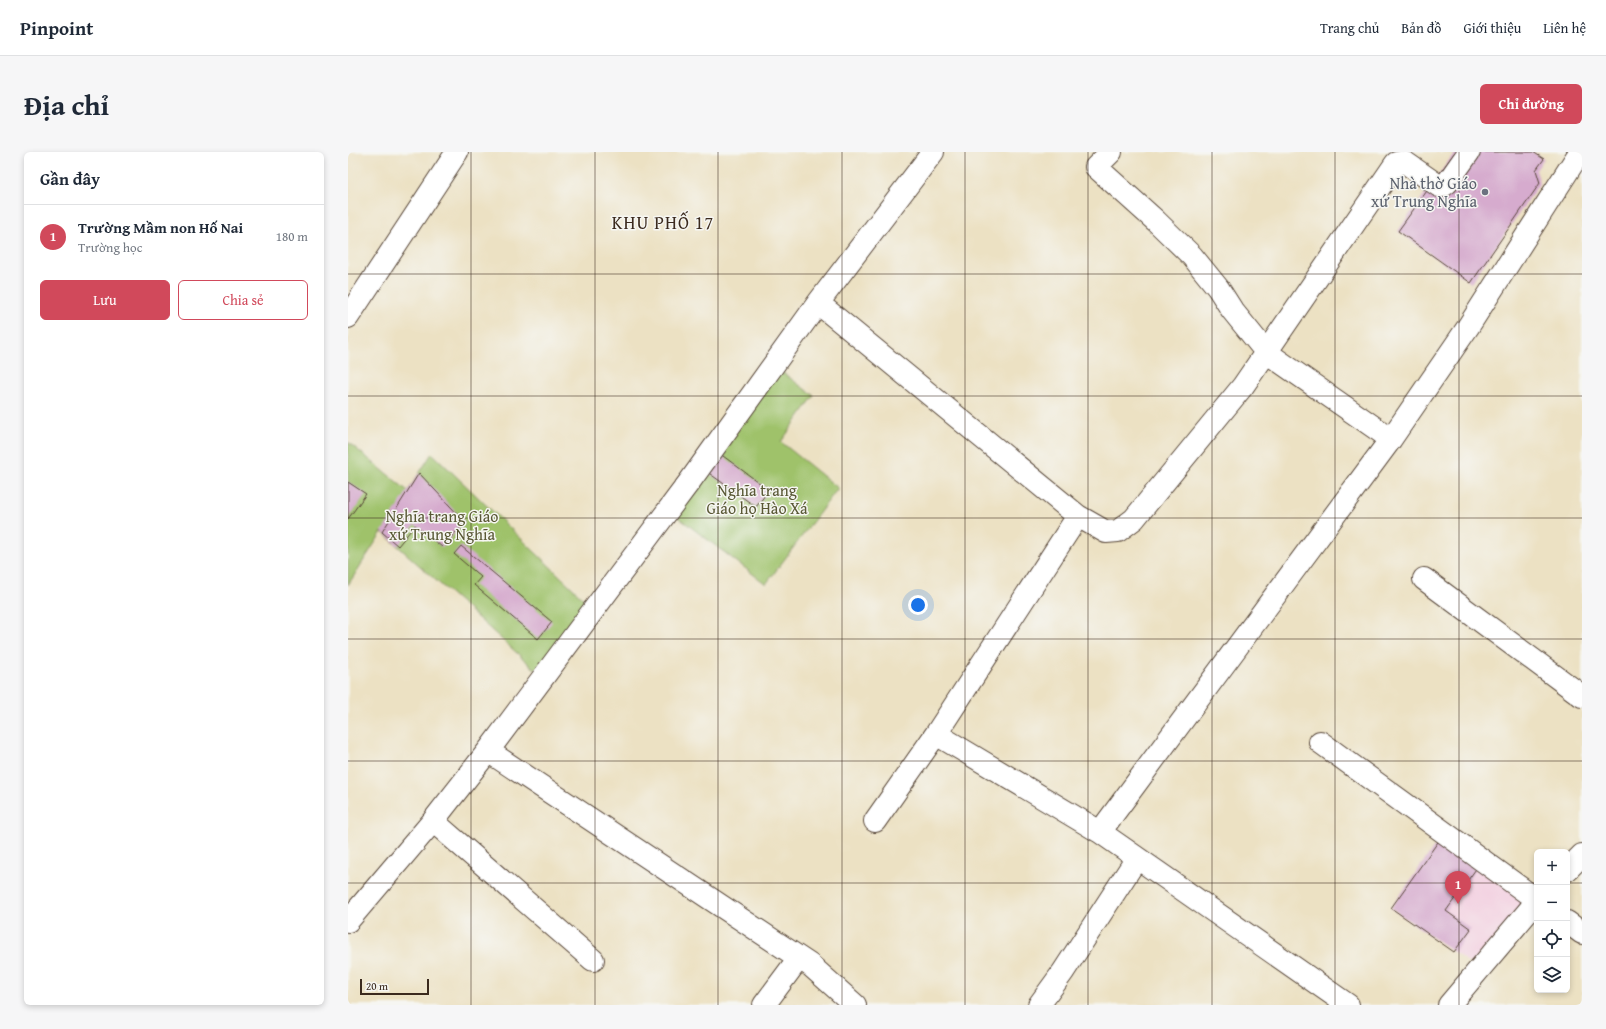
<!DOCTYPE html>
<html lang="vi">
<meta charset="utf-8">
<style>
:root{--surface:#fff;--page:#f6f6f7;--text:#1f2937;--muted:#747a83;--line:#e0e1e3;--accent:#d1495b}
body{margin:0;font-family:"Gentium Book Plus",serif;background:var(--page);color:var(--text)}
.controls{position:absolute;right:12px;bottom:12px;display:grid;overflow:hidden;border-radius:6px;box-shadow:0 2px 6px #0003}
.controls button{width:36px;height:36px;display:grid;place-items:center;padding:0;border:0;border-bottom:1px solid var(--line);background:var(--surface);color:var(--text);font:20px sans-serif}
.scale{position:absolute;left:12px;bottom:10px;width:69px;box-sizing:border-box;padding-left:4px;border:2px solid #3b2a1e;border-top:0;font-size:11px;line-height:14px;white-space:nowrap;color:#3b2a1e;-webkit-text-stroke:3px #f6f6f2;paint-order:stroke}
.you{position:absolute;left:570px;top:453px;width:14px;height:14px;margin:-10px;border:3px solid #fff;border-radius:50%;background:#1a73e8;box-shadow:0 0 0 6px #1a73e833}
.badge{display:grid;place-items:center;width:26px;height:26px;border-radius:50%;background:var(--accent);color:#fff;font-size:13px;font-weight:700}
.pin{position:absolute;translate:-50% -33px;filter:drop-shadow(0 1px 2px #0008)}
.pin::after{content:'';position:absolute;top:21px;width:14px;height:12px;background:inherit;clip-path:polygon(0 0,100% 0,50% 100%)}
.list{margin:0;padding:0;list-style:none}
h2{display:flex;justify-content:space-between;align-items:center;height:52px;margin:0;padding:0 16px;font-size:17px}
h2 small{font-size:13px;font-weight:400;color:var(--muted)}
.list li{display:grid;grid-template-columns:26px 1fr auto;gap:12px;align-items:center;box-sizing:border-box;height:64px;padding:0 16px;border-top:1px solid var(--line)}
.list b{display:block;font-size:15px;white-space:nowrap}
.list p{margin:0;font-size:13px;white-space:nowrap;color:var(--muted)}
.list em{font-size:13px;font-style:normal;color:var(--muted)}
.actions{display:flex;gap:8px;padding:12px 16px}
.actions a{flex:1;padding:9px 0;border:1px solid var(--accent);border-radius:6px;text-align:center;font-size:14px;color:var(--accent)}
.actions .main{background:var(--accent);color:#fff}
.icon{flex:none;width:22px;height:22px;fill:none;stroke:currentColor;stroke-width:2;stroke-linecap:round;stroke-linejoin:round}
.map{position:relative;flex:none;width:1234px;height:853px;overflow:hidden;border-radius:6px}
header{display:flex;align-items:center;gap:24px;box-sizing:border-box;height:56px;padding:0 20px;background:var(--surface);border-bottom:1px solid var(--line)}
header strong{font-size:19px}
nav{display:flex;gap:22px;margin-inline-start:auto;font-size:14px}
.intro{display:flex;align-items:center;justify-content:space-between;box-sizing:border-box;height:96px;padding:0 24px}
h1{margin:0;font-size:28px}
.button{padding:10px 18px;border-radius:6px;background:var(--accent);color:#fff;font-size:14px;font-weight:700}
main{display:flex;gap:24px;padding:0 24px}
aside{flex:1;background:var(--surface);border-radius:6px;box-shadow:0 2px 6px #0003}
.map>svg:first-child{display:block}
</style>
<header>
<strong>Pinpoint</strong>
<nav><a>Trang chủ</a><a>Bản đồ</a><a>Giới thiệu</a><a>Liên hệ</a></nav>
</header>
<div class="intro"><h1>Địa chỉ</h1><a class="button">Chỉ đường</a></div>
<main>
<aside>
<h2>Gần đây<small></small></h2>
<ul class="list">
<li><span class="badge">1</span><div><b>Trường Mầm non Hố Nai</b><p>Trường học</p></div><em>180 m</em></li>
</ul>
<div class="actions"><a class="main">Lưu</a><a>Chia sẻ</a></div>
</aside>
<div class="map">
<svg width="1234" height="853" viewBox="0 0 1234 853">
<rect width="100%" height="100%" fill="#f6f6f2"/>
<filter id="ink" filterUnits="userSpaceOnUse"><feTurbulence type="fractalNoise" baseFrequency=".025" numOctaves="2"/><feDisplacementMap in="SourceGraphic" scale="8" xChannelSelector="R" yChannelSelector="G"/><feConvolveMatrix kernelMatrix="1 2 1 2 8 2 1 2 1" color-interpolation-filters="sRGB"/></filter>
<filter id="wash" filterUnits="userSpaceOnUse"><feTurbulence type="fractalNoise" baseFrequency=".012" numOctaves="4" result="noise"/><feDisplacementMap in="SourceGraphic" scale="16" xChannelSelector="R" yChannelSelector="G"/><feGaussianBlur stdDeviation="0.9" result="paint"/><feColorMatrix in="noise" values="0 0 0 0 0 0 0 0 0 0 0 0 0 0 0 0 0 1.4 0 .05"/><feComposite in="paint" operator="in"/></filter>
<g filter="url(#wash)">
<rect width="100%" height="100%" fill="#ece1c3"/>
<!-- built -->
<path fill="#f3cfe0" d="M1092 687 1177 749 1124 813 1043 756Z"/>
<!-- green -->
<path fill="#9fc26b" stroke="#6d7644" d="M430 217 466 244 433 290 490 336 418 432 327 363Z
M0 290 60 339 84 301 240 451 189 519 34 380 0 433Z"/>
<g id="blocks">
<!-- building -->
<path fill="#d6abce" d="M1107 0H1185L1196 7 1188 18 1192 31 1123 131 1050 79Z
M371 301 421 338 408 355 358 319Z
M71 321 117 370 94 395 67 373 50 394 34 380Z
M0 330 18 342 0 367Z
M113 394 204 470 190 487 126 433 133 425 106 402Z
M1092 687 1130 714 1098 759 1123 777 1106 800 1043 756Z"/>
</g>
</g>
<g filter="url(#ink)">
<use href="#blocks" fill-opacity="0" stroke="#564537" stroke-width="1"/>
<g fill="none" stroke-linecap="round" stroke-linejoin="round">
<!-- minor casing -->
<g stroke="#564537" stroke-width="24">
<path id="minor" d="M763 0 748 15 808 69 844 104 870 136 884 158 918 200 1043 287
M470 151 730 364 758 380 770 379 786 367 895 234 1048 11 1053 10 1058 11 1091 34H1095L1099 31 1121 0
M0 165 109 0
M1076 427 1234 544
M588 582 752 680 1000 853
M972 590 1189 748
M140 599 462 813 507 853
M85 669 245 808
M527 669 588 582 730 364
M752 680 1043 287 1120 175 1232 0
M1219 718 1234 703
M0 769 85 669 140 599 342 329 470 151 585 0
M1219 770 1234 781
M416 853 451 806
M691 853 715 820 789 706
M1101 853 1189 749"/>
</g>
<!-- minor -->
<use href="#minor" stroke="#fff" stroke-width="22"/>
</g>
</g>
<!-- grid -->
<path fill="none" stroke="#3b2a1e" stroke-width="1" stroke-opacity="0.55" d="M123 0V853M247 0V853M370 0V853M494 0V853M617 0V853M740 0V853M864 0V853M987 0V853M1111 0V853M0 122H1234M0 244H1234M0 366H1234M0 487H1234M0 609H1234M0 731H1189M1219 731H1234"/>
<!-- markers -->
<circle fill="#6b7280" stroke="#f6f6f2" stroke-width="1.5" cx="1137" cy="40" r="4"/>
<g text-anchor="middle" dominant-baseline="central" stroke-width="3" stroke-linejoin="round" paint-order="stroke">
<!-- worship labels -->
<g font-size="16" fill="#5b616d" stroke="#f6f6f2" text-anchor="end">
<text x="1129" y="31">Nhà thờ Giáo<tspan x="1129" dy="18">xứ Trung Nghĩa</tspan></text>
</g>
<!-- park labels -->
<g font-size="16" fill="#595835" stroke="#f6f6f2">
<text x="409" y="338">Nghĩa trang<tspan x="409" dy="18">Giáo họ Hào Xá</tspan></text>
<text x="94" y="364">Nghĩa trang Giáo<tspan x="94" dy="18">xứ Trung Nghĩa</tspan></text>
</g>
<!-- quarter labels -->
<g font-size="18" letter-spacing="1" fill="#3b2a1e" stroke="#f6f6f2">
<text x="315" y="70">KHU PHỐ 17</text>
</g>
</g>
</svg>
<div class="controls">
<button>+</button>
<button>−</button>
<button><svg class="icon" aria-label="locate" viewBox="0 0 24 24"><circle cx="12" cy="12" r="6"/><path d="M12 2v4M12 18v4M2 12h4M18 12h4"/></svg></button>
<button><svg class="icon" aria-label="layers" viewBox="0 0 24 24"><path d="M12 4l9 5-9 5-9-5zM3 14l9 5 9-5"/></svg></button>
</div>
<div class="scale">20 m</div>
<div class="you"></div>
<div class="pin badge" style="left:1110px;top:752px">1</div>
</div>
</main>
